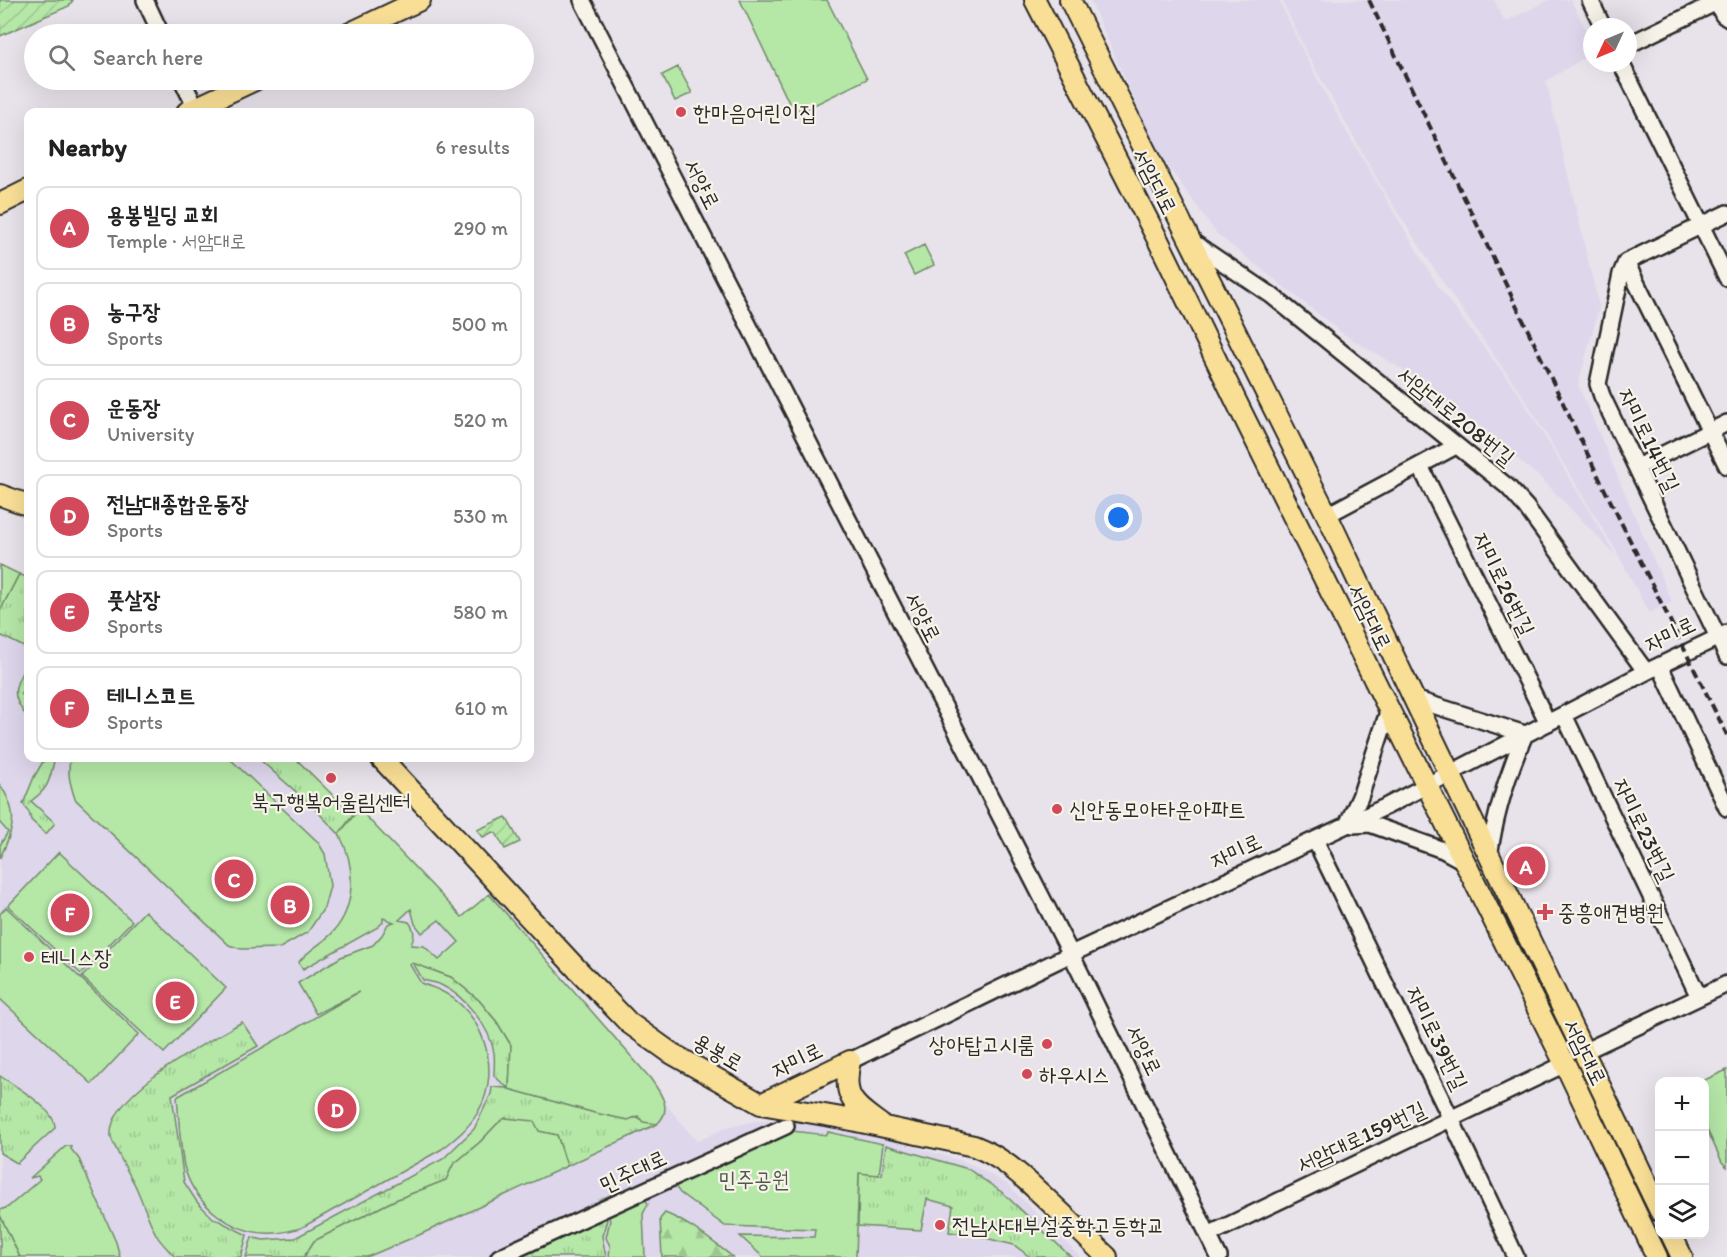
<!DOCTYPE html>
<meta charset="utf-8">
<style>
:root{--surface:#fff;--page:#f6f6f6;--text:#222;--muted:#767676;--line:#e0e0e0;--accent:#d1495b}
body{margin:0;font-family:Itim,"Poor Story",sans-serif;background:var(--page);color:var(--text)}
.controls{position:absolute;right:18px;bottom:18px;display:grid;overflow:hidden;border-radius:12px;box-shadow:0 6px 24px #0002}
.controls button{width:54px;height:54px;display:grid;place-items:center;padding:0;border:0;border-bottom:2px solid var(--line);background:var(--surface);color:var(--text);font:30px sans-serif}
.compass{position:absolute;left:1583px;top:18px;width:54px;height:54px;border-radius:50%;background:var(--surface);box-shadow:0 6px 24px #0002;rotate:226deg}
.you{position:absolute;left:1119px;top:518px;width:21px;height:21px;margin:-15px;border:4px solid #fff;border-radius:50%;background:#1a73e8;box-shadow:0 0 0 9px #1a73e833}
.badge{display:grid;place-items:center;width:39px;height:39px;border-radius:50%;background:var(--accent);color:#fff;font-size:20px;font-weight:700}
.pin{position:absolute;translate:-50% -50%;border:3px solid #fff;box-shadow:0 2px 6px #0006}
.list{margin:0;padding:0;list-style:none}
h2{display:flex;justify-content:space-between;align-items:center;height:78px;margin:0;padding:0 24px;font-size:26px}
h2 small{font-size:20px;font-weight:400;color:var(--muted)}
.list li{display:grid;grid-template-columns:39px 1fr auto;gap:18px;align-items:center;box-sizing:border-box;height:84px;margin:0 12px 12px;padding:0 12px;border:2px solid var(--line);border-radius:12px}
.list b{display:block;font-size:22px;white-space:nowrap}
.list p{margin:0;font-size:20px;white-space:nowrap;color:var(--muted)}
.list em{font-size:20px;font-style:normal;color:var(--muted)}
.icon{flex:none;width:33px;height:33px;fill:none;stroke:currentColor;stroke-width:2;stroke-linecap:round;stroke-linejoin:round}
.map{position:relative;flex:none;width:1727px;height:1257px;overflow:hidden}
.search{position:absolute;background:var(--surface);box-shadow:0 6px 24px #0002;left:24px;top:24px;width:510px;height:66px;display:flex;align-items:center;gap:15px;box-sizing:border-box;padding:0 21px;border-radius:33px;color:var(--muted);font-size:22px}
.panel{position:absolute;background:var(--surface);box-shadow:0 6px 24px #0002;left:24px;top:108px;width:510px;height:654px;border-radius:12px}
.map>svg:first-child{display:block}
</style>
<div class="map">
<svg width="1727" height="1257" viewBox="0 0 1727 1257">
<defs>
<pattern id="grass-tufts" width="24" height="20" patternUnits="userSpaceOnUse" patternTransform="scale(1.5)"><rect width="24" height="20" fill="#b5e7a7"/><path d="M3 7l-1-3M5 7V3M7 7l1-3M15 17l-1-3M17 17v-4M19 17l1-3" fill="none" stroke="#9cc690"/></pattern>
<pattern id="forest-firs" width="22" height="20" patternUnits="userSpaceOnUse" patternTransform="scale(1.5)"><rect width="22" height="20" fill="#b5e7a7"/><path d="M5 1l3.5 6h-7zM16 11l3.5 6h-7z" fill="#9cc690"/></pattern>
<pattern id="garden-furrows" width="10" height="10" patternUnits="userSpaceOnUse" patternTransform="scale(1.5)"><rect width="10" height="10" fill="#b5e7a7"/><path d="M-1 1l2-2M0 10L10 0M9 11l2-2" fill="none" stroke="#9cc690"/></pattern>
</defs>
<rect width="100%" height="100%" fill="#e8e2ea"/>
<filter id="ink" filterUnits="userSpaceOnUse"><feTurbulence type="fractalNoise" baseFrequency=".0167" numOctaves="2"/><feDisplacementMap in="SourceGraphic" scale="12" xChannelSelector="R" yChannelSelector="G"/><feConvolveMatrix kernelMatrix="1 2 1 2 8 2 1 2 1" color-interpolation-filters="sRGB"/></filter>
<g filter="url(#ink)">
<!-- built -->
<path fill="#ded6eb" d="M1090 0H1279L1307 60 1346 131 1439 288 1519 394 1616 556 1542 479 1425 383 1345 335 1217 234 1157 151Z
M1282 0H1494L1505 22 1549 0H1571L1592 43V53L1546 81 1599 307 1578 385 1672 602 1649 613 1618 554 1523 396 1454 299 1384 191 1307 54Z
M0 565 28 578V758H295L353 815 359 809 462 917 489 894 521 928 697 1142 723 1129 756 1121H798L850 1129 942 1155 970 1164 1007 1184 1080 1257H0Z"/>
<!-- grass -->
<path fill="url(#grass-tufts)" stroke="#708969" stroke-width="1.5" d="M19 574 28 578V649L0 635V611Z
M28 660V678L21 694 28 698V718C7 693 16 686 28 660Z
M45 758H55C49 779 51 787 31 801L55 823 46 834 31 820 29 812 23 804 34 777Z
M258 758H295L353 815 339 834 312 806Z
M413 963 451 977 479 1000 497 1022 511 1045 509 1089 595 1113 620 1118H640L657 1124 567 1166 557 1135 497 1124 480 1142 453 1165 446 1180 393 1201 314 1241 304 1257H246L252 1237 263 1240 295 1238 443 1159 474 1129 491 1094 492 1087 508 1088 494 1076C494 1069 495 1060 494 1053 490 1027 465 996 441 985 436 982 429 982 423 980Z
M242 1022 258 1046 172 1095 184 1182 197 1202 213 1218 247 1235 241 1257H175C169 1250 161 1243 157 1236 148 1220 143 1202 135 1185 130 1175 112 1145 111 1136 107 1093 210 1041 242 1022Z
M0 1076C15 1086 56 1109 55 1128L17 1163 0 1153Z
M886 1145 968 1169 1003 1193 1071 1257H1030L1014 1245 973 1235 949 1232 953 1206 927 1199 921 1230 858 1226 859 1173 882 1175Z
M0 1215 20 1257H0Z
M603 1215 607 1220 602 1236 606 1257H508Z"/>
<!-- forest -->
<path fill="url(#forest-firs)" stroke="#708969" stroke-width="1.5" d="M665 1213C690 1223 712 1241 733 1257H662L660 1219Z"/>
<!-- park -->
<path fill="#b5e7a7" stroke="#708969" stroke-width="1.5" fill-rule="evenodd" d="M740 0H827L867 79 802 111 792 109Z
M678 67 692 93 675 101 662 75Z
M924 245 934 265 914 275 904 255Z
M0 565 19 574 0 611Z
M71 758H229L318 842 325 854 330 886 324 908 308 932 280 948 241 949 229 945 75 799C71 786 66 772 71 758Z
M0 785C20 813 13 830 0 858V845L8 832 0 823Z
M359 809 462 917 489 894 650 1078C660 1092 674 1109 657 1124L643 1122 638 1116 628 1120 595 1113 509 1089 511 1045 497 1022 479 1000 451 977 413 963 410 965 421 983C427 986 433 987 439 990 483 1010 503 1070 478 1112 469 1128 456 1138 442 1149L301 1228C292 1230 283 1233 274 1233 234 1236 194 1205 184 1166 180 1147 179 1118 177 1097L359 992 316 1014 298 983 341 957 373 945 382 935 388 924 394 922 383 918V922L378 927 303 969 299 962C309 949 324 943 334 931 357 904 355 863 339 834ZM411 909 415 924 422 933 439 920 459 942 439 960 424 946 411 945C415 936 415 930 409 922L399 920Z
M59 852 132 921 81 974 8 906Z
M6 907 139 1034 92 1084 0 999V914Z
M145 911 226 988 164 1053 82 977Z
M1727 1070V1167L1722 1162 1705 1125 1704 1082 1702 1081Z
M505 1118 534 1121 539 1131 557 1135 567 1166 419 1235 367 1257H304L314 1241 393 1201 446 1180 453 1165 480 1142 497 1124Z
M783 1130 827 1135 828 1132 883 1144 879 1175 859 1173 856 1257H763L740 1236 814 1237 815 1229 725 1226 680 1193 672 1182Z
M66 1146H71V1149L79 1159 116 1242 120 1257H20L0 1215V1210L8 1207 38 1181 40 1179 38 1176 30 1178Z
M621 1190 642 1193 648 1204 643 1214 645 1257H609L610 1246 606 1238 610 1220 599 1200Z"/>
<!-- garden -->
<path fill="url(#garden-furrows)" stroke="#708969" stroke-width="1.5" d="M0 0H73L69 6 0 36Z
M506 817 520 842 505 849 496 833 493 832 483 837 477 830Z"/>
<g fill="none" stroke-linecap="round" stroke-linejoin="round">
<!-- minor casing -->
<g stroke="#2b2b2b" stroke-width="20">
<path id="minor" d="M145 0 161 34
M582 0 1078 968 1219 1257
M1590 0 1603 27
M1716 0 1723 15 1727 18
M1628 45 1721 0
M1621 63 1727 278
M182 80 196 108
M1727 213 1626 262 1621 274 1598 384 1602 396 1727 656
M1191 241 1271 295 1508 487 1526 507 1646 672
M1626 262 1727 466
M1420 466 1548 723
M1637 467 1727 423
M1327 515 1456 446
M1660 666 1727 808
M1414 699 1525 734
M1564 715 1699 997
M1347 825 1360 797 1389 709
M1353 825 1370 824 1443 850 1465 862
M1315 840 1451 1119 1516 1257
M1489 857C1495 813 1507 775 1525 734
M1583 1052 1727 984
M850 1061 1071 954 1385 807 1646 672 1727 633
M1208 1235 1565 1064
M499 1257 786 1126"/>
</g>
<!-- major casing -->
<g stroke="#2b2b2b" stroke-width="24">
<path id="major" d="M1035 0 1159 242 1236 401 1565 1064 1657 1257
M1070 0 1327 515 1414 699 1660 1211
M348 34 420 0
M187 112 255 80
M0 204 28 190
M0 495 28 505
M381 758 577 969 629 1023 671 1053 761 1104 842 1118 974 1146C1000 1156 1019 1173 1039 1192 1062 1213 1084 1235 1107 1257
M850 1061C842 1096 852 1104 880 1124
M761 1104 850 1061
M1671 1234 1682 1257"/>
</g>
<!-- minor -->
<use href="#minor" stroke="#f7f3e8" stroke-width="15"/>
<!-- major -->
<use href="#major" stroke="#f9df96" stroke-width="20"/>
<!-- rail -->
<path stroke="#2b2b2b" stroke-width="4" stroke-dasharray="9 4.5" stroke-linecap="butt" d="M1369 0 1601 482 1727 735"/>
</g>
</g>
<!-- markers -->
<g fill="#d1495b" stroke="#f7f3e8" stroke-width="2">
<circle cx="681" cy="112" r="6"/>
<circle cx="331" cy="778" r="6"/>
<circle cx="1057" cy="809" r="6"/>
<path d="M1542 903h6v6h6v6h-6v6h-6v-6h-6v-6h6z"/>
<circle cx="29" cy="957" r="6"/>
<circle cx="1047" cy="1044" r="6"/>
<circle cx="1027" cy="1074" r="6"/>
<circle cx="940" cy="1225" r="6"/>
</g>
<g text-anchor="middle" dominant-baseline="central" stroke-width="4.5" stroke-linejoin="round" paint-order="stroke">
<!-- poi labels -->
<g font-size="22" fill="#2b2b2b" stroke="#f7f3e8" text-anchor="start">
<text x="693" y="112">한마음어린이집</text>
<text x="331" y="801" text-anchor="middle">북구행복어울림센터</text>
<text x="1069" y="809">신안동모아타운아파트</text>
<text x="1558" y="912">중흥애견병원</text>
<text x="41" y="957">테니스장</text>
<text x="1035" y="1044" text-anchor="end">상아탑고시룸</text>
<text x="1039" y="1074">하우시스</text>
<text x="952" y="1225">전남사대부설중학고등학교</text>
</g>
<!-- street labels -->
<g font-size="22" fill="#2b2b2b" stroke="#f7f3e8">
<text transform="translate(1155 181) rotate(63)">서암대로</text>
<text transform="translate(702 184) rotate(63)">서양로</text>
<text transform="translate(1456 416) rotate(39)">서암대로208번길</text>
<text transform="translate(1649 440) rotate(64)">자미로14번길</text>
<text transform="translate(1504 584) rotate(64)">자미로26번길</text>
<text transform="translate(923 617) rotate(63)">서양로</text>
<text transform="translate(1370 617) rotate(64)">서암대로</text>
<text transform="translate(1670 634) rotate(-26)">자미로</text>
<text transform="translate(1644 830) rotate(64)">자미로23번길</text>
<text transform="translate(1236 851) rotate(-25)">자미로</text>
<text transform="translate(1437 1038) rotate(64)">자미로39번길</text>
<text transform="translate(1144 1050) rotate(64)">서양로</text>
<text transform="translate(718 1052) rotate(30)">용봉로</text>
<text transform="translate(1585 1052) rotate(64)">서암대로</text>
<text transform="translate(797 1060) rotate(-26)">자미로</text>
<text transform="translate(1361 1137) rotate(-25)">서암대로159번길</text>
<text transform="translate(633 1171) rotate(-25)">민주대로</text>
</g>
<!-- park labels -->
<g font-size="22" fill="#4e5a4a" stroke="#f7f3e8">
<text x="754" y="1179">민주공원</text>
</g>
</g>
</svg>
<div class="controls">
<button>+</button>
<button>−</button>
<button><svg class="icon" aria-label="layers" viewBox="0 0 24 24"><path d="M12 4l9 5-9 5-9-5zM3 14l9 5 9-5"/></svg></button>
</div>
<svg class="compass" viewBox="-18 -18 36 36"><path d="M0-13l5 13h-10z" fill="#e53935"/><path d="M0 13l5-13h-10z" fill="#767676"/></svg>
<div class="you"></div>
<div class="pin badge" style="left:1526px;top:866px">A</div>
<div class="pin badge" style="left:290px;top:905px">B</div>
<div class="pin badge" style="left:234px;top:879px">C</div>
<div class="pin badge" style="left:337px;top:1109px">D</div>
<div class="pin badge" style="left:175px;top:1001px">E</div>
<div class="pin badge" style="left:70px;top:913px">F</div>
<div class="search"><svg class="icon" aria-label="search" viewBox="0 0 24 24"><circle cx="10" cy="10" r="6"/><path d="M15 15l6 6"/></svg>Search here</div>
<section class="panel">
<h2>Nearby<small>6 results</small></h2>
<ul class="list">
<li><span class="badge">A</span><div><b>용봉빌딩 교회</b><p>Temple · 서암대로</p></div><em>290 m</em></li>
<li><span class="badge">B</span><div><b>농구장</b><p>Sports</p></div><em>500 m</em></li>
<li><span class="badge">C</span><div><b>운동장</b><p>University</p></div><em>520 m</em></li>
<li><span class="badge">D</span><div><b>전남대종합운동장</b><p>Sports</p></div><em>530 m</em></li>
<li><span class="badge">E</span><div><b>풋살장</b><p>Sports</p></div><em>580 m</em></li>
<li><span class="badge">F</span><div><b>테니스코트</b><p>Sports</p></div><em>610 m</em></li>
</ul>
</section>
</div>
